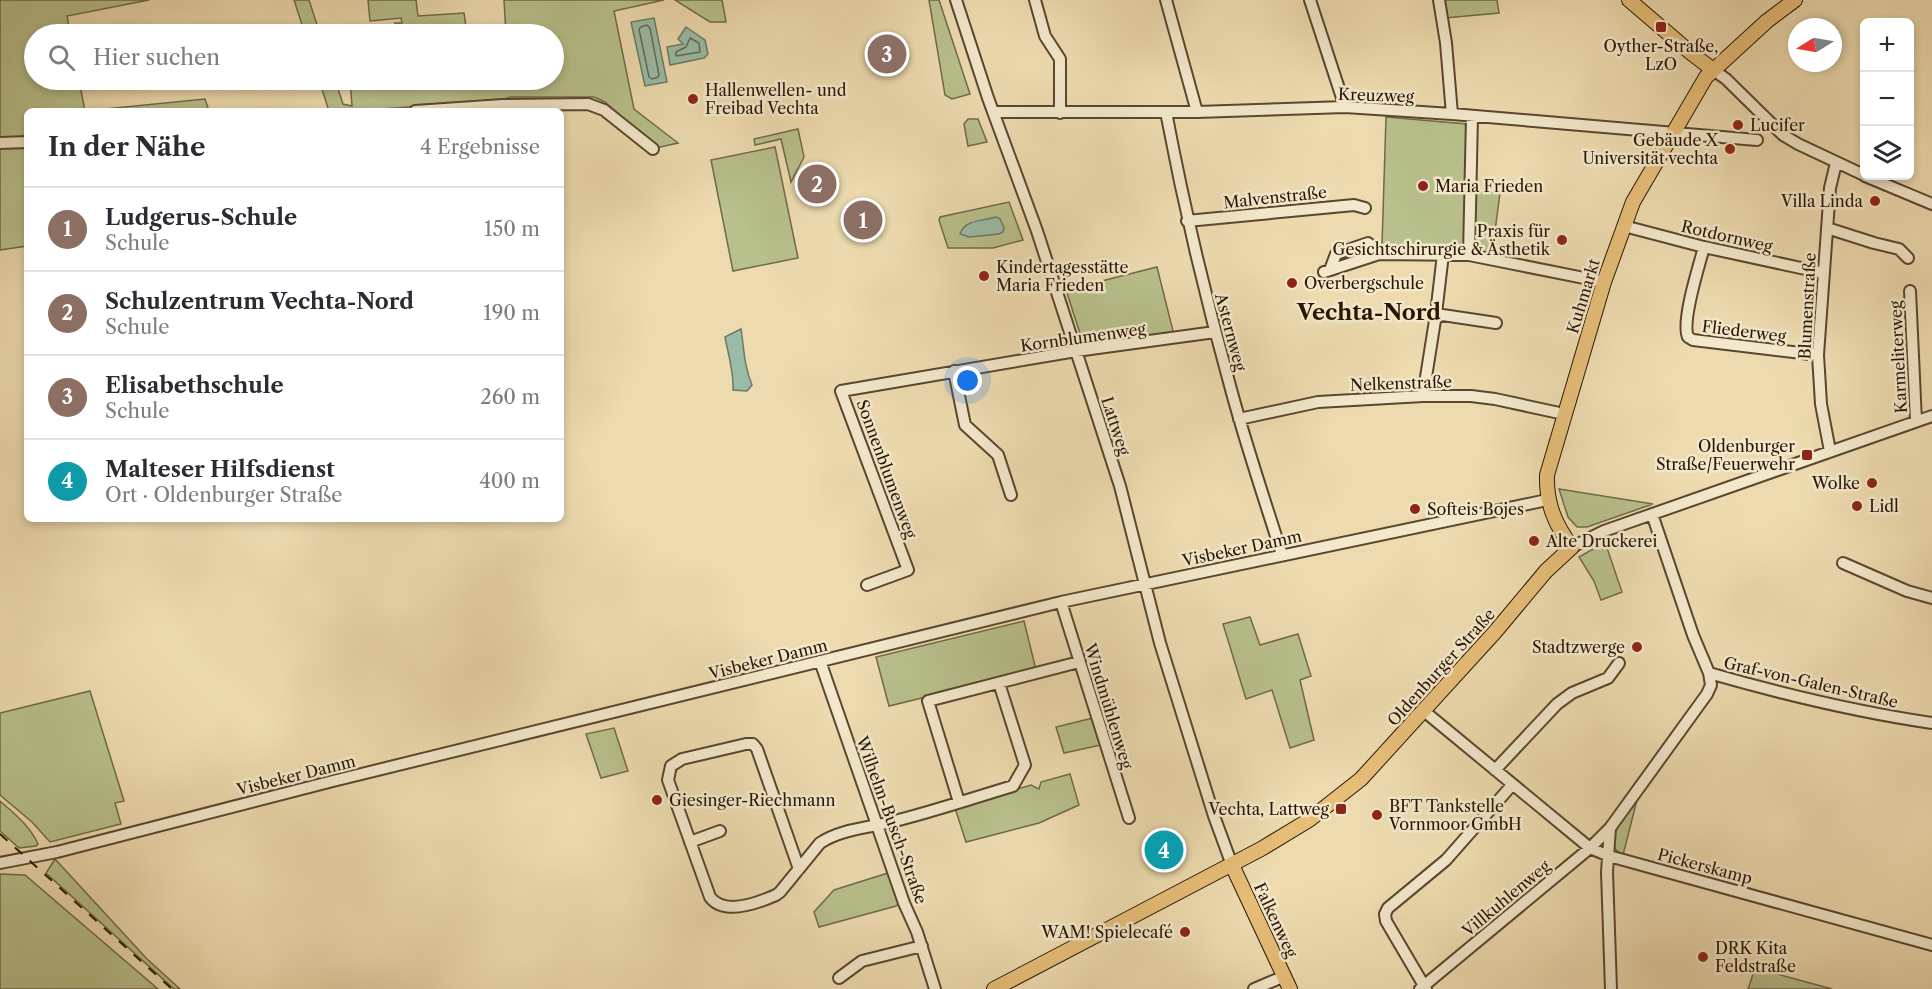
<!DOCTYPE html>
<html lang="de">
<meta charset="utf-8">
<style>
:root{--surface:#fff;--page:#f7f7f7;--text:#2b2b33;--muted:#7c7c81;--line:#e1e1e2;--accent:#db2777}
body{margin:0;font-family:"Libre Caslon Text",serif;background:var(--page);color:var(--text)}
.controls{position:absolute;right:18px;top:18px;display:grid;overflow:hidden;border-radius:9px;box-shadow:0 3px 9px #0003}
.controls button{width:54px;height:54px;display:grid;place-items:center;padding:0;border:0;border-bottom:2px solid var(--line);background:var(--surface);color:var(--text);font:30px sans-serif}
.compass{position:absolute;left:1788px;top:18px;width:54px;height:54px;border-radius:50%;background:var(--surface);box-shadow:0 3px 9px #0003;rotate:259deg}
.you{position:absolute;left:968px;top:381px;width:21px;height:21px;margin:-15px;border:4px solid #fff;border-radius:50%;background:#1a73e8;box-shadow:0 0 0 9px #1a73e833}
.badge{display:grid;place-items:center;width:39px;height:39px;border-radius:50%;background:var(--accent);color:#fff;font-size:20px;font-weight:700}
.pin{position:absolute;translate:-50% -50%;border:3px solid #fff;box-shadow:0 2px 6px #0006}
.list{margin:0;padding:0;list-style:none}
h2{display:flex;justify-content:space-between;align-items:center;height:78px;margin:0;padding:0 24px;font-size:26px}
h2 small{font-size:20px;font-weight:400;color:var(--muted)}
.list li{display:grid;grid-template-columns:39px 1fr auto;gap:18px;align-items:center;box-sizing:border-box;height:84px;padding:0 24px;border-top:2px solid var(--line)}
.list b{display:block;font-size:22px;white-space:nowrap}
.list p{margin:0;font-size:20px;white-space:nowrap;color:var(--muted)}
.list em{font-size:20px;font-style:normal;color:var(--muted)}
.icon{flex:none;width:33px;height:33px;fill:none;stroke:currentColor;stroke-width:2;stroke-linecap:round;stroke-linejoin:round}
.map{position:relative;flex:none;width:1932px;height:989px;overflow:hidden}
.search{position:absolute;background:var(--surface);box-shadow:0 3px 9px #0003;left:24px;top:24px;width:540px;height:66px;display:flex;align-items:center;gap:15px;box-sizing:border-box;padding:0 21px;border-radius:33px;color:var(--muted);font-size:22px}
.panel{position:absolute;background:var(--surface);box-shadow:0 3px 9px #0003;left:24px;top:108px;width:540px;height:414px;border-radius:9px}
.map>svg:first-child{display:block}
</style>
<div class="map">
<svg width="1932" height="989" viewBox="0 0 1932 989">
<rect width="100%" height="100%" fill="#eddbaf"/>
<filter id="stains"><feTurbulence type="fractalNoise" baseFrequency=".00333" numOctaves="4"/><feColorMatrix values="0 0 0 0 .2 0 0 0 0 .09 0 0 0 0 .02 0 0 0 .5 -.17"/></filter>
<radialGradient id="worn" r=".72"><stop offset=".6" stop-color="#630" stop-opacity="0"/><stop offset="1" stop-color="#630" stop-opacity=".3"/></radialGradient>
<!-- green -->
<path fill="#b8c08b" stroke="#706a48" stroke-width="1.5" d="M0 0H149L67 16 70 34H34V80H79L85 111 205 99 209 111H27V246L0 250Z
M294 0H309L320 34H305Z
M368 0H416L418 16 464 13 467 34H346L395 29V23H402L401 18 370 21Z
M504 0H664L614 11 634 109 678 143 656 148 605 102 594 97H510L504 99C445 103 387 111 329 111L319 80H335L343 104 352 106 350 80H554V34H506Z
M675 0H722L726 22H710Z
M929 0H939L970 94 952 99 945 95Z
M1442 0H1497L1499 13 1445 18Z
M1386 117 1467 124 1464 246 1382 245Z
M968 119H978L987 142 968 146 964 124Z
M798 129 804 157 791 182 781 139 755 145 754 139Z
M775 147 798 258 733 271 711 160Z
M1475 192 1500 193 1492 254 1474 251Z
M1009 202 1023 240 993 248H948L939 220 940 217Z
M1157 267 1174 335 1084 346 1066 290Z
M1559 489 1653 504 1587 527H1577L1568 517Z
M1605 542 1622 592 1601 600 1594 581 1579 557Z
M1250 617 1260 645 1298 634 1311 676 1300 680 1314 740 1290 748 1272 690 1246 699 1223 624Z
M1024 621 1036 670 889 706 876 657Z
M90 691 124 801 115 803 121 824 50 842 32 822 0 795V713Z
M1093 718 1101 745 1064 753 1056 727Z
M614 728 628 771 601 778 586 734Z
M1070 774 1079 805 1039 823 966 842 955 808 1031 785 1039 789 1041 782Z
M1638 796 1623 855C1598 845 1629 810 1638 796Z
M0 801C15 814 30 826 38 844L36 846 19 848 0 831Z
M55 859 147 959 180 989H174L46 873Z
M888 873 898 904 896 906 819 927 814 912 834 890Z
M0 874 25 875 158 989H0Z
M1755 968 1832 989H1748Z"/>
<!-- water -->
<path fill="#9abca6" stroke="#6d7965" stroke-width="1.5" d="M654 18 667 82 645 86 631 22Z
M686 27 705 40 708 54 704 58 670 65 667 47 683 44 678 39Z
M996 217 1000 219 1004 228 1003 232 999 234 969 237 960 234C965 219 984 221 996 217Z
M741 329C744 348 744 366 752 385L747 391 733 390C734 372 728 354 725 337Z"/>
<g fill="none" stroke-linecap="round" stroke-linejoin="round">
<!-- shore -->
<path stroke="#626855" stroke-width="1.5" d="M647 25 650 28 659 75 658 77 652 79 649 77 639 29 641 27Z
M690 38 699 43 700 52 676 56V52L686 47Z"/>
<!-- minor casing -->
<g stroke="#5a462f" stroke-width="14">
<path id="minor" d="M956 0 988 98 1037 231 1120 486 1160 643 1214 816 1232 865
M1035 0 1045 36 1060 59V113
M1166 0 1197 112
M1310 0 1345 107
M1439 0 1446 43 1452 114
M1712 69 1726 79 1783 135 1798 144 1864 175
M415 111 503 105 588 104 604 110 653 149
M993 112H1197L1345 107 1452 114 1757 140
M1166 112C1184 207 1206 300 1232 393 1247 448 1265 501 1282 555
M0 143 27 142
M1865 176 1932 204
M1187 221 1354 205 1365 208
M1624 226 1704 247 1824 273
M1827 228 1874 243 1899 249 1908 258
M1704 247C1699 266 1681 321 1688 337L1693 340 1818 355
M1469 255 1472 116
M1330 270 1336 254 1368 243 1379 254
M1324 272 1379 254 1469 255 1604 282
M1910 291 1916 421
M1436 314 1496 323
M954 371 965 425 998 455 1011 495
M1423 396 1436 314 1443 254
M1239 419 1318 402 1423 396H1471L1495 399 1564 414
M1830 451 1821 404 1818 355 1830 188 1836 163
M1572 547 1604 531 1932 416
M1843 563 1907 591 1932 598
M867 585 908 570 841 391 1076 351 1215 332
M1061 602 1129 818
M820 661 904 903 917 932 935 989
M1709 673C1782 694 1857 712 1932 723
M1424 711 1590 848 1609 856 1932 945
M1495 770 1557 704 1572 693 1608 678 1619 663
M959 802 928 701 1079 662
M1610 828 1607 872 1611 989
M690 842 720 831
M0 863 57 852 333 781 1061 602 1547 500
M799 869 757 749 753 744H746L682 759 671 766 668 780 710 897C724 916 758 903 776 895L780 892 820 843C841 829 868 828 891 822 932 812 973 798 1013 786L1025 765 999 683
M839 978 862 961 922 946
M1254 989 1285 976
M1420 989 1590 848 1610 828 1707 694 1711 685 1709 673 1693 635 1652 514
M1426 989 1386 921 1385 914 1388 908 1446 860 1512 785"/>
</g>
<!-- major casing -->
<g stroke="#291504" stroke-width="16">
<path id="major" d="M1629 0 1691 53 1712 69
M1232 865 1290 989
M994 989 1261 849 1309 820 1361 779 1495 632 1546 571 1572 547C1555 525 1546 503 1547 475L1604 282 1633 202 1706 77 1767 21 1795 0"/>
</g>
<!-- minor -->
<use href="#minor" stroke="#f3e8cb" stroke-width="10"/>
<!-- major -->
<use href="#major" stroke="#e6be78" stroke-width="14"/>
<!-- rail -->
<path stroke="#291504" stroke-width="2" stroke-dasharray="10 10" stroke-linecap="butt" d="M0 834 172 989"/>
</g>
<!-- markers -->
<g fill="#8f2418" stroke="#f3e8cb" stroke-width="2">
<rect x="1655" y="21" width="12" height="12" rx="3"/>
<circle cx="693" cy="99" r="6"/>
<circle cx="1738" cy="125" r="6"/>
<circle cx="1730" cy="149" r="6"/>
<circle cx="1423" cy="186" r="6"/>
<circle cx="1875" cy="201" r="6"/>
<circle cx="1562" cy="240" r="6"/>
<circle cx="984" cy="276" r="6"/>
<circle cx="1292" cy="283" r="6"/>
<rect x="1801" y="449" width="12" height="12" rx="3"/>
<circle cx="1872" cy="483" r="6"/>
<circle cx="1857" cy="506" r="6"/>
<circle cx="1415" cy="509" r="6"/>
<circle cx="1534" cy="541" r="6"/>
<circle cx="1637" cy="647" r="6"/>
<circle cx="657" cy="800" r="6"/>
<rect x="1335" y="803" width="12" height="12" rx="3"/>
<circle cx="1377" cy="815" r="6"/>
<circle cx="1185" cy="932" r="6"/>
<circle cx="1703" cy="957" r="6"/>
</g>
<g text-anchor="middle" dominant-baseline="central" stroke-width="5" stroke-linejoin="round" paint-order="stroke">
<!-- poi labels -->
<g font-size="16" fill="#291504" stroke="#f3e8cb" text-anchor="start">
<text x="1661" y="46" text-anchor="middle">Oyther-Straße,<tspan x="1661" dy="18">LzO</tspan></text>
<text x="705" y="90">Hallenwellen- und<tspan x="705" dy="18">Freibad Vechta</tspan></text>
<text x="1750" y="125">Lucifer</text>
<text x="1718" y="140" text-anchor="end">Gebäude X<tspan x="1718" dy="18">Universität vechta</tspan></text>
<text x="1435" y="186">Maria Frieden</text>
<text x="1863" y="201" text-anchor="end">Villa Linda</text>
<text x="1550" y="231" text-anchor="end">Praxis für<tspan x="1550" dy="18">Gesichtschirurgie &amp; Ästhetik</tspan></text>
<text x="996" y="267">Kindertagesstätte<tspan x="996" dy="18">Maria Frieden</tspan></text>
<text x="1304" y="283">Overbergschule</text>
<text x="1795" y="446" text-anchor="end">Oldenburger<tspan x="1795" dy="18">Straße/Feuerwehr</tspan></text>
<text x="1860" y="483" text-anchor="end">Wolke</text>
<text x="1869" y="506">Lidl</text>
<text x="1427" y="509">Softeis Bojes</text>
<text x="1546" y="541">Alte Druckerei</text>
<text x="1625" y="647" text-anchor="end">Stadtzwerge</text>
<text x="669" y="800">Giesinger-Riechmann</text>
<text x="1389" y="806">BFT Tankstelle<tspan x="1389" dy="18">Vornmoor GmbH</tspan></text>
<text x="1329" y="809" text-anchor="end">Vechta, Lattweg</text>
<text x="1173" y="932" text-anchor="end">WAM! Spielecafé</text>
<text x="1715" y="948">DRK Kita<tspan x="1715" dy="18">Feldstraße</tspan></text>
</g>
<!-- street labels -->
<g font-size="16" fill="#291504" stroke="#f3e8cb">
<text transform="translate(1376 95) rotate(2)">Kreuzweg</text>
<text transform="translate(1275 197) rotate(-6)">Malvenstraße</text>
<text transform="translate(1727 236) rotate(13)">Rotdornweg</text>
<text transform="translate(1583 296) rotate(-73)">Kuhmarkt</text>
<text transform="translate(1807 306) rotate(-87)">Blumenstraße</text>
<text transform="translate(1744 331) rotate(7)">Fliederweg</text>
<text transform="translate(1231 332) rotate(75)">Asternweg</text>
<text transform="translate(1083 337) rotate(-8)">Kornblumenweg</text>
<text transform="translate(1898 357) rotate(-93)">Karmeliterweg</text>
<text transform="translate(1401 383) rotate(-2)">Nelkenstraße</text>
<text transform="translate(1116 426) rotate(72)">Lattweg</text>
<text transform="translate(887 469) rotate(70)">Sonnenblumenweg</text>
<text transform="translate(1242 548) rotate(-12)">Visbeker Damm</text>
<text transform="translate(768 659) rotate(-14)">Visbeker Damm</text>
<text transform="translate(1441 667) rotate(-48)">Oldenburger Straße</text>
<text transform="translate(1811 682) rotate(13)">Graf-von-Galen-Straße</text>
<text transform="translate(1109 706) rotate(73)">Windmühlenweg</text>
<text transform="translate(296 775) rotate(-14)">Visbeker Damm</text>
<text transform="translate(892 820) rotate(70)">Wilhelm-Busch-Straße</text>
<text transform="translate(1705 866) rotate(15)">Pickerskamp</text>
<text transform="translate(1506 898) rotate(-40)">Villkuhlenweg</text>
<text transform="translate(1276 920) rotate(65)">Falkenweg</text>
</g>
<!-- district labels -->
<g font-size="22" font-weight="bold" fill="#291504" stroke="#f3e8cb">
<text x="1369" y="312">Vechta-Nord</text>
</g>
</g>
<rect width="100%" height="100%" filter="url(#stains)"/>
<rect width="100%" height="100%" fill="url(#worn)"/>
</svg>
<div class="controls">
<button>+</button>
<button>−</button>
<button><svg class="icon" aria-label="layers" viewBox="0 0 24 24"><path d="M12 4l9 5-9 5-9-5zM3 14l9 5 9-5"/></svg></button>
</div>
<svg class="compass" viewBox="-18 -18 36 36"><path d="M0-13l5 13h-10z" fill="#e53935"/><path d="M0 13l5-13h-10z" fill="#7c7c81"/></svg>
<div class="you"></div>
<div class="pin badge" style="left:863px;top:220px;background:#8d6e63">1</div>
<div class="pin badge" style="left:817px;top:184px;background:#8d6e63">2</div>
<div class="pin badge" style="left:887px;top:54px;background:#8d6e63">3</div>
<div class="pin badge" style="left:1164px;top:850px;background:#0f9aa8">4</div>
<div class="search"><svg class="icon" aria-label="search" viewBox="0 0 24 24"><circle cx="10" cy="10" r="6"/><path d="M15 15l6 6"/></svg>Hier suchen</div>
<section class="panel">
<h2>In der Nähe<small>4 Ergebnisse</small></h2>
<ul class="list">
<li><span class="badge" style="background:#8d6e63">1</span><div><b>Ludgerus-Schule</b><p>Schule</p></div><em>150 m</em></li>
<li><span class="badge" style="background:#8d6e63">2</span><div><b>Schulzentrum Vechta-Nord</b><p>Schule</p></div><em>190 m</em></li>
<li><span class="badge" style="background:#8d6e63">3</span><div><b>Elisabethschule</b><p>Schule</p></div><em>260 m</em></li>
<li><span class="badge" style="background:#0f9aa8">4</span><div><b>Malteser Hilfsdienst</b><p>Ort · Oldenburger Straße</p></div><em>400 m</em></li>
</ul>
</section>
</div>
